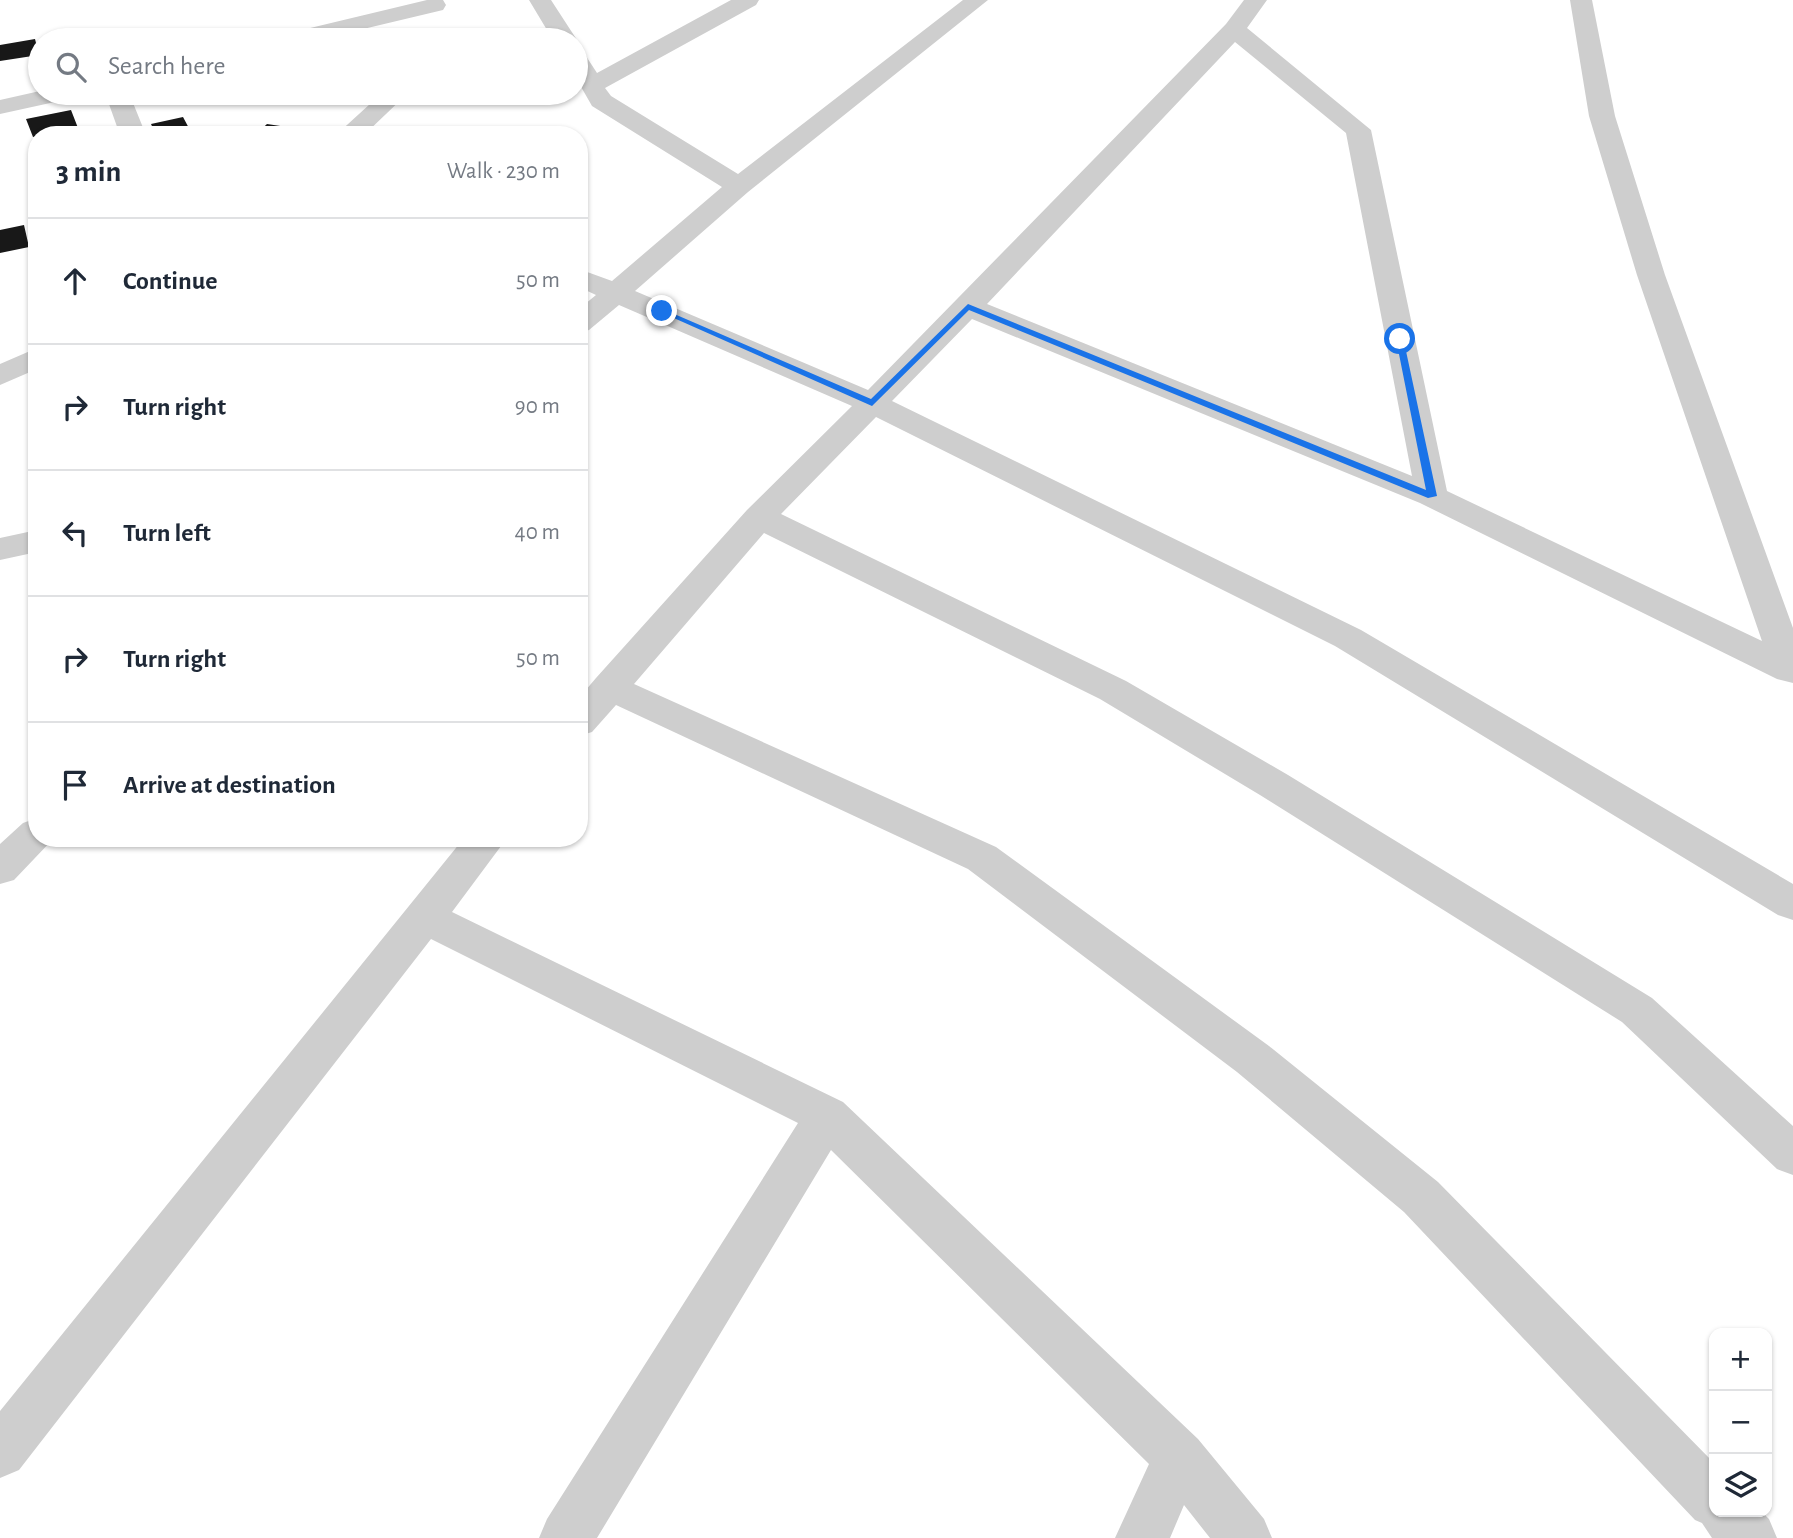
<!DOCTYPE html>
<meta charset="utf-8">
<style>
:root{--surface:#fff;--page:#f2f2f3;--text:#1f2937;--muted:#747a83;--line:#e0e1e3}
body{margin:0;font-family:"Alegreya Sans",sans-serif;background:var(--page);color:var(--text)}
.controls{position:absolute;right:21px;bottom:21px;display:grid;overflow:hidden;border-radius:14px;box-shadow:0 2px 5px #0004}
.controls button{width:63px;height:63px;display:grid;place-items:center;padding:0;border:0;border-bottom:2px solid var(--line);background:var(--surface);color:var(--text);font:35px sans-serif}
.stop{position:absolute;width:21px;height:21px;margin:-16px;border:5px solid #1a73e8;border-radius:50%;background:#fff}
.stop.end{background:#1a73e8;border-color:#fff;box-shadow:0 2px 7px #0008}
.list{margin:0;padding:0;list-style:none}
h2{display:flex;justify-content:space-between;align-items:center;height:91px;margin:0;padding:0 28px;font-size:30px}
h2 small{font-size:23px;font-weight:400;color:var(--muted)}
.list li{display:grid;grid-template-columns:46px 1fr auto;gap:21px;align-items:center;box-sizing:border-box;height:126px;padding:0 28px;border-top:2px solid var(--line)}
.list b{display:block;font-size:26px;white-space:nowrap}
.list em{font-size:23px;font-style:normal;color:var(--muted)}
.icon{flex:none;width:38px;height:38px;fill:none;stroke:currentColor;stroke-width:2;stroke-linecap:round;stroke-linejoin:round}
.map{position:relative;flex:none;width:1793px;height:1538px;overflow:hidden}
.search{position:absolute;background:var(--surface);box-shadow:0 2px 5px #0004;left:28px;top:28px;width:560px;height:77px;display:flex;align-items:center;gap:18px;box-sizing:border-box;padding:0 24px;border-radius:38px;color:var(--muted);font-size:26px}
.panel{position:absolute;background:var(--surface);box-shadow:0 2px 5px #0004;left:28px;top:126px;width:560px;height:721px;border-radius:28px}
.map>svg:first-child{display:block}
</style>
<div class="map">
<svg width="1793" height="1538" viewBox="0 0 1793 1538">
<rect width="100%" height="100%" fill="#fff"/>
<!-- building -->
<path fill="#181818" d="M35 39 39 55 0 61V45Z
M304 93H350L336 104 298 99Z
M71 110 78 128 33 137 26 119Z
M183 117 191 132 156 135 151 124Z
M267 124 307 130 303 135H255Z
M24 225 29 247 0 253V230Z"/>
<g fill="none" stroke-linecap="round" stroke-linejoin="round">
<!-- minor -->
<path fill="#cecece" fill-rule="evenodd" d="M427 0H443L446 5 443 10 317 40H277L281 35Z
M529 0H551L577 40 576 41 553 40Z
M731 0H759L756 5 605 88 611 96 738 174 963 0H988L748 192 635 291 868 390 1226 24 1244 0H1267L1247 28 1371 130 1447 491 1762 641 1637 275 1589 116 1570 0H1592L1615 116 1665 275 1793 628V683L1777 679 1420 503 972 319 892 401 1361 630 1793 884V920L1778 915 1335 646 876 417 781 514 1126 681 1288 775 1652 998 1793 1126V1175L1777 1169 1622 1022 1260 795 1100 699 764 533 634 684 996 847 1269 1046 1438 1182 1714 1463V1512H1762L1769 1519 1777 1538H1712L1702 1523 1695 1520 1404 1212 1237 1072 968 869 616 705 592 732 579 736V698L596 678 747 510 852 406 619 305 589 330 579 333V309L596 295 579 287V269L612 281 722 187 592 106 576 78V51L584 53 597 73ZM1235 42 1346 133 1412 476 987 304Z
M40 91 76 93 73 98 0 114V100Z
M105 93H129L146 135H120Z
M382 93H408L364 135H336Z
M37 348V369L0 385V364Z
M37 530V552L0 560V538Z
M37 818V838H54L14 880 0 884V844L23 823Z
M464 838H507L452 912 843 1102 1198 1439 1264 1519 1272 1538H1210L1184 1505 1170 1538H1115L1149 1464 831 1150 597 1538H539L547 1519 798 1123 431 939 19 1470 0 1478V1411Z"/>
</g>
<!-- route -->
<path fill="#1a73e8" d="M968 304 1426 490 1396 339 1403 337 1437 496 1428 498 969 310 872 406 658 311 665 310 871 399Z"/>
</svg>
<div class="controls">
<button>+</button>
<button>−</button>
<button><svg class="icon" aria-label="layers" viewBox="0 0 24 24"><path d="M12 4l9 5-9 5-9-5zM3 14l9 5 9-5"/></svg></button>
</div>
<div class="stop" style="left:1400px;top:339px"></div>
<div class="stop end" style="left:662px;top:311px"></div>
<div class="search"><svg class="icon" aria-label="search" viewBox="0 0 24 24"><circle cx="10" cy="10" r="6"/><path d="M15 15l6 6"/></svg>Search here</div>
<section class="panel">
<h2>3 min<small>Walk · 230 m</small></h2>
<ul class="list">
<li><svg class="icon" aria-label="ahead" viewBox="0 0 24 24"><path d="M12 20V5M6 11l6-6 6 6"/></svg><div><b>Continue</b></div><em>50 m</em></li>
<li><svg class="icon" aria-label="right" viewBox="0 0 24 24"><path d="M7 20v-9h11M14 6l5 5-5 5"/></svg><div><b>Turn right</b></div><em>90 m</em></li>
<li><svg class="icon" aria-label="left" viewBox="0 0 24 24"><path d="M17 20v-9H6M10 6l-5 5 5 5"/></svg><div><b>Turn left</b></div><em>40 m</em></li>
<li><svg class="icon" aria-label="right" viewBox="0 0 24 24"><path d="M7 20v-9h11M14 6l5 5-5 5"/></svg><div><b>Turn right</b></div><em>50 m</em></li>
<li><svg class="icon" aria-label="arrive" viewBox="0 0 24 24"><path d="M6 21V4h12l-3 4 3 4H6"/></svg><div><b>Arrive at destination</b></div></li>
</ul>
</section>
</div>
